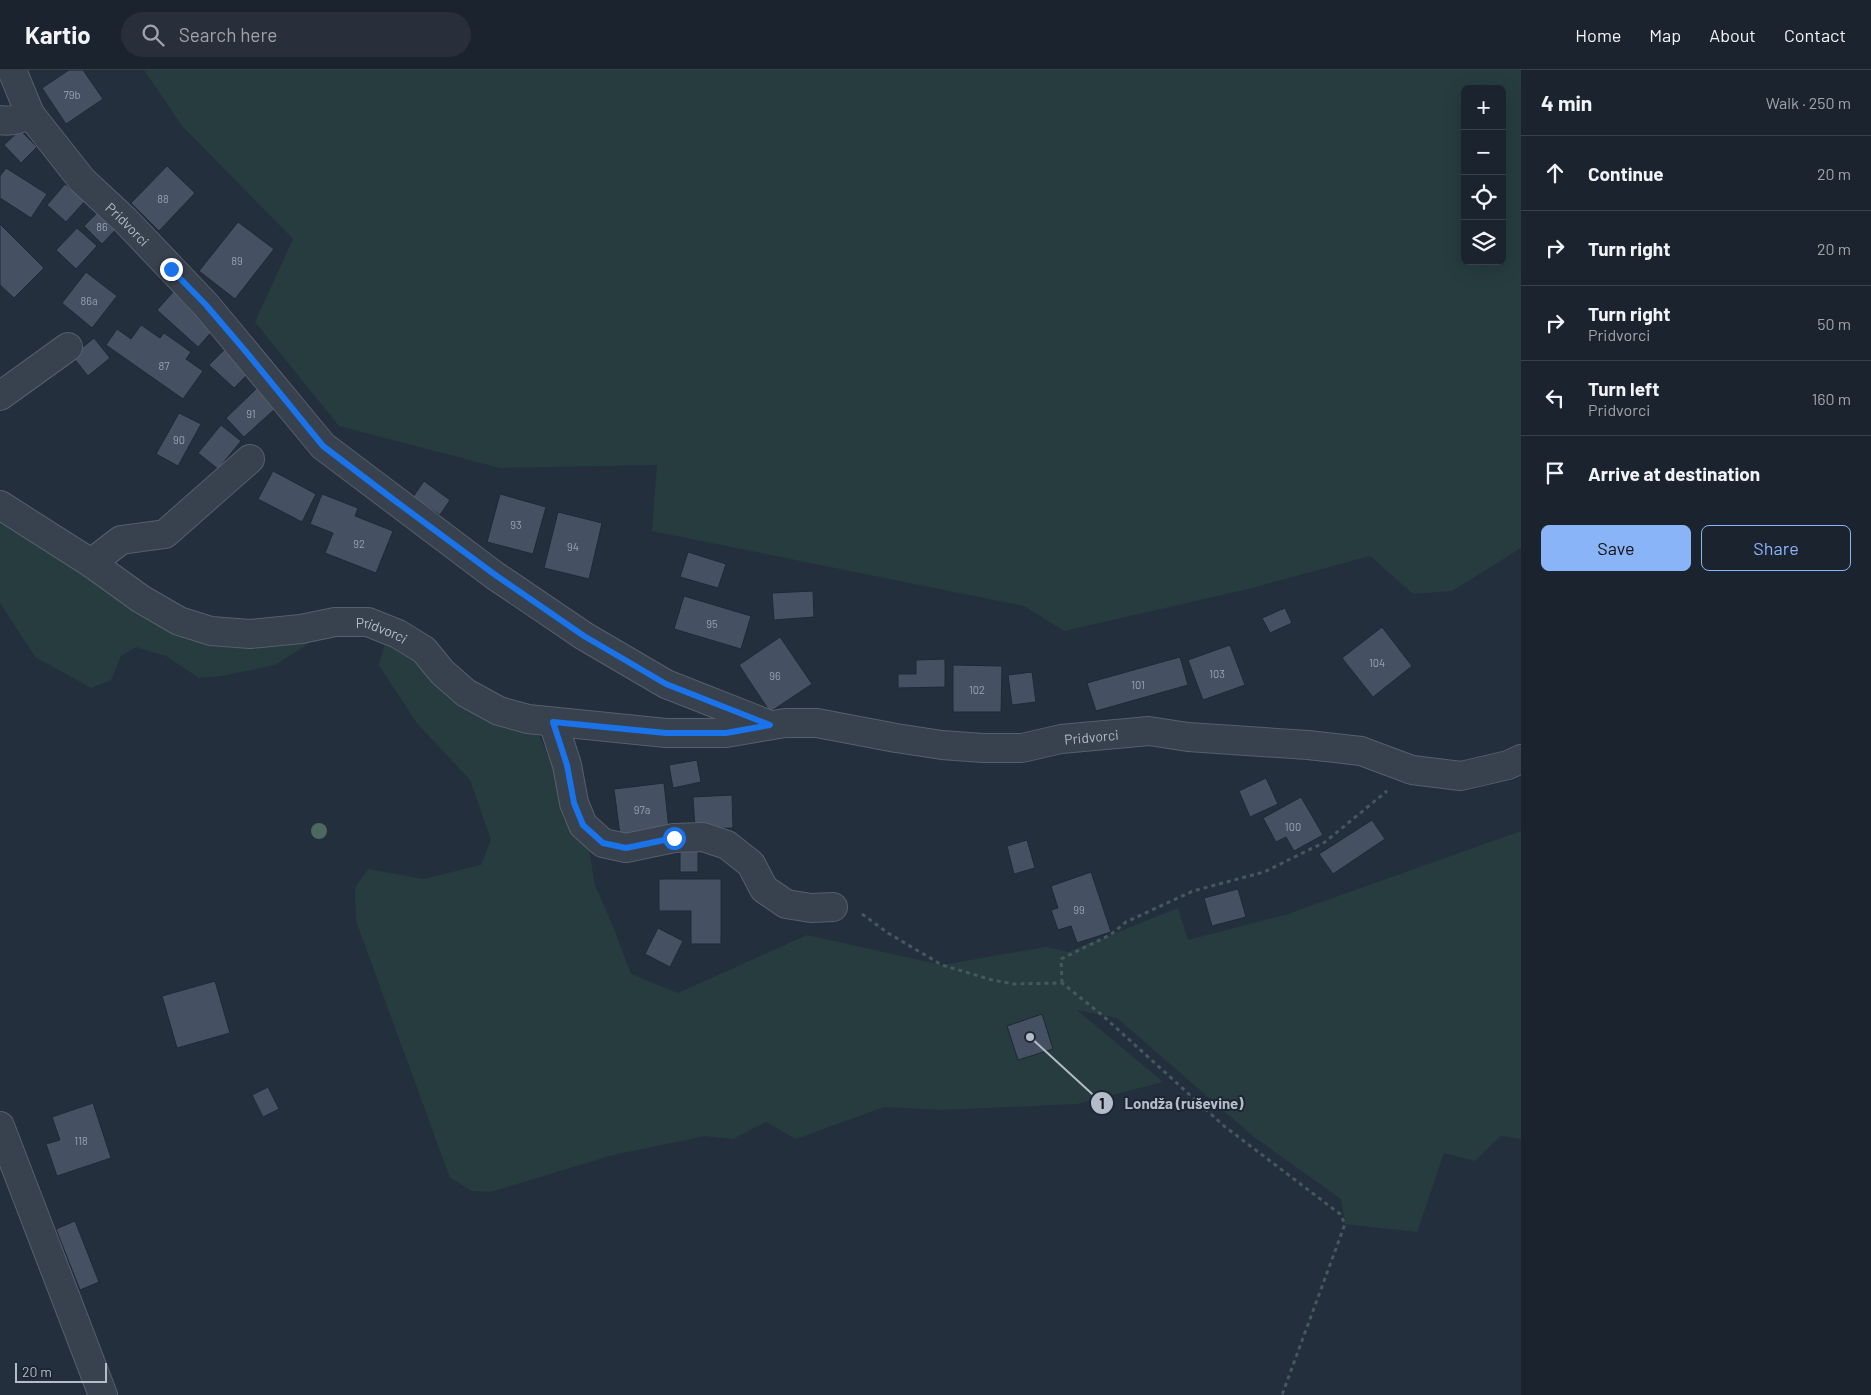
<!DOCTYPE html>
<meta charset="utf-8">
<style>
:root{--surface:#1b232e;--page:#282f3a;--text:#f1f3f6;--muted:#a0a4aa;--line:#39404a;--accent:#8ab4f8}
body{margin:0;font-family:Barlow,sans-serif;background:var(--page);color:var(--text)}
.controls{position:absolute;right:15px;top:15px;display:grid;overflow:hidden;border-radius:8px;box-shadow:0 5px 20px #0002}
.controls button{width:45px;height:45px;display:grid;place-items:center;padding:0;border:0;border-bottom:1px solid var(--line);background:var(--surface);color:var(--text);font:25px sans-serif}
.scale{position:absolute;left:15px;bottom:12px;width:92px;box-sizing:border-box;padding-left:5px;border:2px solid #b4bcc9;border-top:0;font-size:14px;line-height:18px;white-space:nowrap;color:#b4bcc9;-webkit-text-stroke:4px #1d2633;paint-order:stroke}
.stop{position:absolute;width:15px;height:15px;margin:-11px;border:4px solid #1a73e8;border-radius:50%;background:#fff}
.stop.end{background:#1a73e8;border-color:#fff;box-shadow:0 1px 5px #0008}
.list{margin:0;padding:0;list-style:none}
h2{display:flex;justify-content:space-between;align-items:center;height:65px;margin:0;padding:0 20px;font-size:21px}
h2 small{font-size:16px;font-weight:400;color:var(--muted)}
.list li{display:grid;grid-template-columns:32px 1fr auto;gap:15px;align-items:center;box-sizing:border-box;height:75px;padding:0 20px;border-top:1px solid var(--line)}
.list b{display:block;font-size:19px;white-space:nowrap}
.list p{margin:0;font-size:16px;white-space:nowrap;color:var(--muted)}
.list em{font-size:16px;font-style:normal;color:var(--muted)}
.actions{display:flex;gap:10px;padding:15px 20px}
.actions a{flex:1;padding:11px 0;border:1px solid var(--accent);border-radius:8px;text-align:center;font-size:18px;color:var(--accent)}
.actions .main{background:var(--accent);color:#111}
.icon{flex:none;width:28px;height:28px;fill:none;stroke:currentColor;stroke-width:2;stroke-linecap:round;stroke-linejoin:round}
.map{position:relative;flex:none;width:1521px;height:1325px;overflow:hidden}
header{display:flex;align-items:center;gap:30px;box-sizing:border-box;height:70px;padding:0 25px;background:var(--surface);border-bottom:1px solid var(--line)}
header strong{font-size:24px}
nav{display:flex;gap:28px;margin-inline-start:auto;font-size:18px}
.search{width:350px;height:45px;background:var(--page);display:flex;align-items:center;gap:12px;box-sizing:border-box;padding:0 18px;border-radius:28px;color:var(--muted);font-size:19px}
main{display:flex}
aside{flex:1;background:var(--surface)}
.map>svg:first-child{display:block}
</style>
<header>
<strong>Kartio</strong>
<div class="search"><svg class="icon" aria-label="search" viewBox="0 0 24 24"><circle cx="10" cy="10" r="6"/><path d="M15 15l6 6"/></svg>Search here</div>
<nav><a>Home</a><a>Map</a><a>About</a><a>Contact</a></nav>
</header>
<main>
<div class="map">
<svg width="1521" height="1325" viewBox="0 0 1521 1325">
<rect width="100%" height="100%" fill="#242f3e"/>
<!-- green -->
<path fill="#263c3f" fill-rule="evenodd" d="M144 0H1521V478L1452 521 1413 524 1370 486 1248 519 1064 561 1024 536 652 461 657 395 500 398 339 356 255 252 293 169 183 57ZM1465 19H1502V191H1465Z
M0 448 72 495 140 546 183 567 217 575 319 567 275 595 222 606 199 608 166 586 136 577 121 586 111 610 91 618 35 587 0 533Z
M386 570 537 660 556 704 564 751 589 780 595 815 614 859 631 904 678 923 807 865 942 895 1046 877 1068 882 1178 838 1188 870 1285 845 1521 761V1069L1501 1066 1475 1091 1444 1083 1417 1162 1345 1154 1341 1129 1254 1067 1117 948 1077 940 1163 1012 1077 1034 941 1040 884 1037 796 1069 766 1052 733 1069 705 1066 613 1085 491 1122 472 1121 450 1108 356 851 355 818 368 799 423 809 481 795 491 770 470 710 416 652 379 595Z"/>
<!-- building -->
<path fill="#455162" stroke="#1f2835" d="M69 0H83L103 29 66 54 42 18Z
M20 60 37 77 21 93 4 75Z
M167 96 195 123 159 161 131 133Z
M6 98 47 124 31 148 0 128V106Z
M65 114 85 131 66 152 47 135Z
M102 138 120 155 102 174 84 156Z
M238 152 274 179 235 229 199 201Z
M0 154 44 198 14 228 0 215Z
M77 158 97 176 76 199 56 180Z
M86 202 117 226 92 258 62 233Z
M174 221 216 257 198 277 157 240Z
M141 255 160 268 164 263 191 282 186 289 203 301 183 329 106 275 117 259 131 269Z
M94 268 110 288 88 306 72 286Z
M227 277 252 300 234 318 209 295Z
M257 318 276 338 244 367 226 348Z
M179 343 201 354 178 396 156 384Z
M221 355 241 371 218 399 198 383Z
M273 401 316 424 302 452 258 429Z
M424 411 450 430 440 445 413 427Z
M322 424 358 438 355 446 393 461 376 503 325 483 333 463 310 454Z
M500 424 546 437 533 484 487 472Z
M558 442 602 453 589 509 544 498Z
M688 482 726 494 718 518 680 507Z
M813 521 814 547 774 550 772 523Z
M684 526 751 546 741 579 674 559Z
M1285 538 1292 553 1270 563 1262 548Z
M1382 557 1412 596 1373 627 1342 588Z
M780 567 812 614 770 642 739 595Z
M1230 575 1245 615 1203 630 1188 590Z
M1180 587 1188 615 1096 641 1087 613Z
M945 589V617L898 618V604H916V590Z
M953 595 1002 596 1001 642H953Z
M1032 602 1036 632 1012 635 1008 605Z
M697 690 701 712 673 718 669 695Z
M1266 708 1278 734 1250 747 1239 721Z
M664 713 669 759 620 765 614 719Z
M732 725 733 758 695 759 693 727Z
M1301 727 1323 765 1294 781 1286 767 1276 772 1263 748Z
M1372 750 1385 769 1333 804 1319 784Z
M1027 770 1035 798 1014 804 1007 776Z
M680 779H698V802H680Z
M1091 802 1111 862 1077 873 1071 856 1058 860 1051 840 1058 838 1051 816Z
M659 809H721V874H691V841H659Z
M1238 819 1246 847 1212 856 1204 828Z
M658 858 683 871 670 897 645 884Z
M215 911 230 963 177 978 162 926Z
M1042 944 1053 979 1018 990 1007 956Z
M268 1017 279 1039 263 1047 252 1025Z
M93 1033 111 1088 57 1106 46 1074 60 1070 52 1047Z
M75 1151 99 1212 80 1220 56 1159Z"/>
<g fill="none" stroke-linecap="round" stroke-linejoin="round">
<!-- street casing -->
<g stroke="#565f6c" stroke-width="30">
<g id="street">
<path id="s1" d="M12 0 30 44 82 110 126 151 206 235 323 376 494 505 584 566 666 614 770 655"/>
<path d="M0 50C11 52 21 49 30 44"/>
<path d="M0 326 68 277"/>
<path id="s2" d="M0 435 91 493 141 529 179 551 211 561 250 564 301 559 335 552H368L398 564 424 580 442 602 466 623 499 641 528 649 666 663H726L785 653H817L896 668 942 675 983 678H1022L1061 669 1149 661 1188 667 1308 675 1361 681 1412 700 1461 706 1508 695 1521 689"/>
<path d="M91 493 121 470 165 464 250 389"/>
<path d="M553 652 567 695 574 733 583 755 603 773 626 778 674 768 703 767 727 775 751 794 764 819 786 834 811 838 833 837"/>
<path d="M0 1056 103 1325"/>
</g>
</g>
<!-- path -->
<path stroke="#44595c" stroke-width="3" stroke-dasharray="4 4" stroke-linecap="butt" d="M862 844 888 863 942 895 992 910 1014 914 1062 913 1102 945 1224 1056 1340 1144 1345 1154 1282 1325
M1062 913 1061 889 1110 865 1126 852 1193 821 1264 802 1325 772 1387 721"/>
<!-- street -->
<use href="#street" stroke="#38414e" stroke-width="28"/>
</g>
<!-- trees -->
<circle fill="#4b6a5d" cx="319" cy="761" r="8"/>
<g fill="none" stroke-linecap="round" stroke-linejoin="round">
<!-- route -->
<path stroke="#1a73e8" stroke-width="6" d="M171 199 206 235 247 283 323 376 394 430 494 504 584 566 666 614 770 655 726 663H666L553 652 567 695 574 733 583 755 603 773 626 778 674 768"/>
</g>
<g text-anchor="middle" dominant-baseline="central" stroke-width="4" stroke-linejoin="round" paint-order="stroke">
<!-- number labels -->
<g font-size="11" fill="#98a1af">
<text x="72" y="24">79b</text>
<text x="163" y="128">88</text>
<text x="102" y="156">86</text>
<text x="237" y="190">89</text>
<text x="89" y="230">86a</text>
<text x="164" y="295">87</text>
<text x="251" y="343">91</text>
<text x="179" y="369">90</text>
<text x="516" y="454">93</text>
<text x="359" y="473">92</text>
<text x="573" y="476">94</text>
<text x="712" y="553">95</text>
<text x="1377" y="592">104</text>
<text x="1217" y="603">103</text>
<text x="775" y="605">96</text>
<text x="1138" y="614">101</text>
<text x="977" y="619">102</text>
<text x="642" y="739">97a</text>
<text x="1293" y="756">100</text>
<text x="1079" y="839">99</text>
<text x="81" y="1070">118</text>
</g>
<!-- street labels -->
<g font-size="14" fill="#b4bcc9" stroke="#1d2633">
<text stroke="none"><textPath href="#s1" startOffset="195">Pridvorci</textPath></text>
<text stroke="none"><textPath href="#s2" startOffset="420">Pridvorci</textPath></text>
<text stroke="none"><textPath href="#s2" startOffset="1164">Pridvorci</textPath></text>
</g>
</g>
<!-- callouts -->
<path fill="none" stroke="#b4bcc9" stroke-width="2" d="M1030 967L1102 1033"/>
<g fill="#b4bcc9" stroke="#1d2633" stroke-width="2">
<circle cx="1030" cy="967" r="5"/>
<circle cx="1102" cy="1033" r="12"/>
</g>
<g font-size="15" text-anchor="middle" font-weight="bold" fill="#111">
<text x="1102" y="1039">1</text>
</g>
<g font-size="15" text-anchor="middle" font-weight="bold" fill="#b4bcc9" stroke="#1d2633" stroke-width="4" stroke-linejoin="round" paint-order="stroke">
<text x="1184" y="1039">Londža (ruševine)</text>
</g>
</svg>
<div class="controls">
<button>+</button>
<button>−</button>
<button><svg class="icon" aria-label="locate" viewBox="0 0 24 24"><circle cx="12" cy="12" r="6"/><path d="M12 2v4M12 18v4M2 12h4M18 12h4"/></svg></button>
<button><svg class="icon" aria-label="layers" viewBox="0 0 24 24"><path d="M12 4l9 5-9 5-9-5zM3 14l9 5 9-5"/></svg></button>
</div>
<div class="scale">20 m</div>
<div class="stop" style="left:674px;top:768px"></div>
<div class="stop end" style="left:171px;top:199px"></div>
</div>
<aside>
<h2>4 min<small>Walk · 250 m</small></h2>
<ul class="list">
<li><svg class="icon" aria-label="ahead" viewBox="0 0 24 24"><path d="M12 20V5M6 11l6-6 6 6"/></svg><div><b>Continue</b></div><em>20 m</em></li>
<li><svg class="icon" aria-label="right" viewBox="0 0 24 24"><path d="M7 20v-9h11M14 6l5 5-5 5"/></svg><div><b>Turn right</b></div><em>20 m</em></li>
<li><svg class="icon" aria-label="right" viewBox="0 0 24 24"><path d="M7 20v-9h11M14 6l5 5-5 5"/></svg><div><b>Turn right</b><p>Pridvorci</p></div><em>50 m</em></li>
<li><svg class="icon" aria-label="left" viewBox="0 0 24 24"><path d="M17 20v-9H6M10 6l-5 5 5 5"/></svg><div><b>Turn left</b><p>Pridvorci</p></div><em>160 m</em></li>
<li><svg class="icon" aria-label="arrive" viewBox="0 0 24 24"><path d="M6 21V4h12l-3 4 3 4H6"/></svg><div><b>Arrive at destination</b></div></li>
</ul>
<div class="actions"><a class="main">Save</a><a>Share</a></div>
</aside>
</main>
